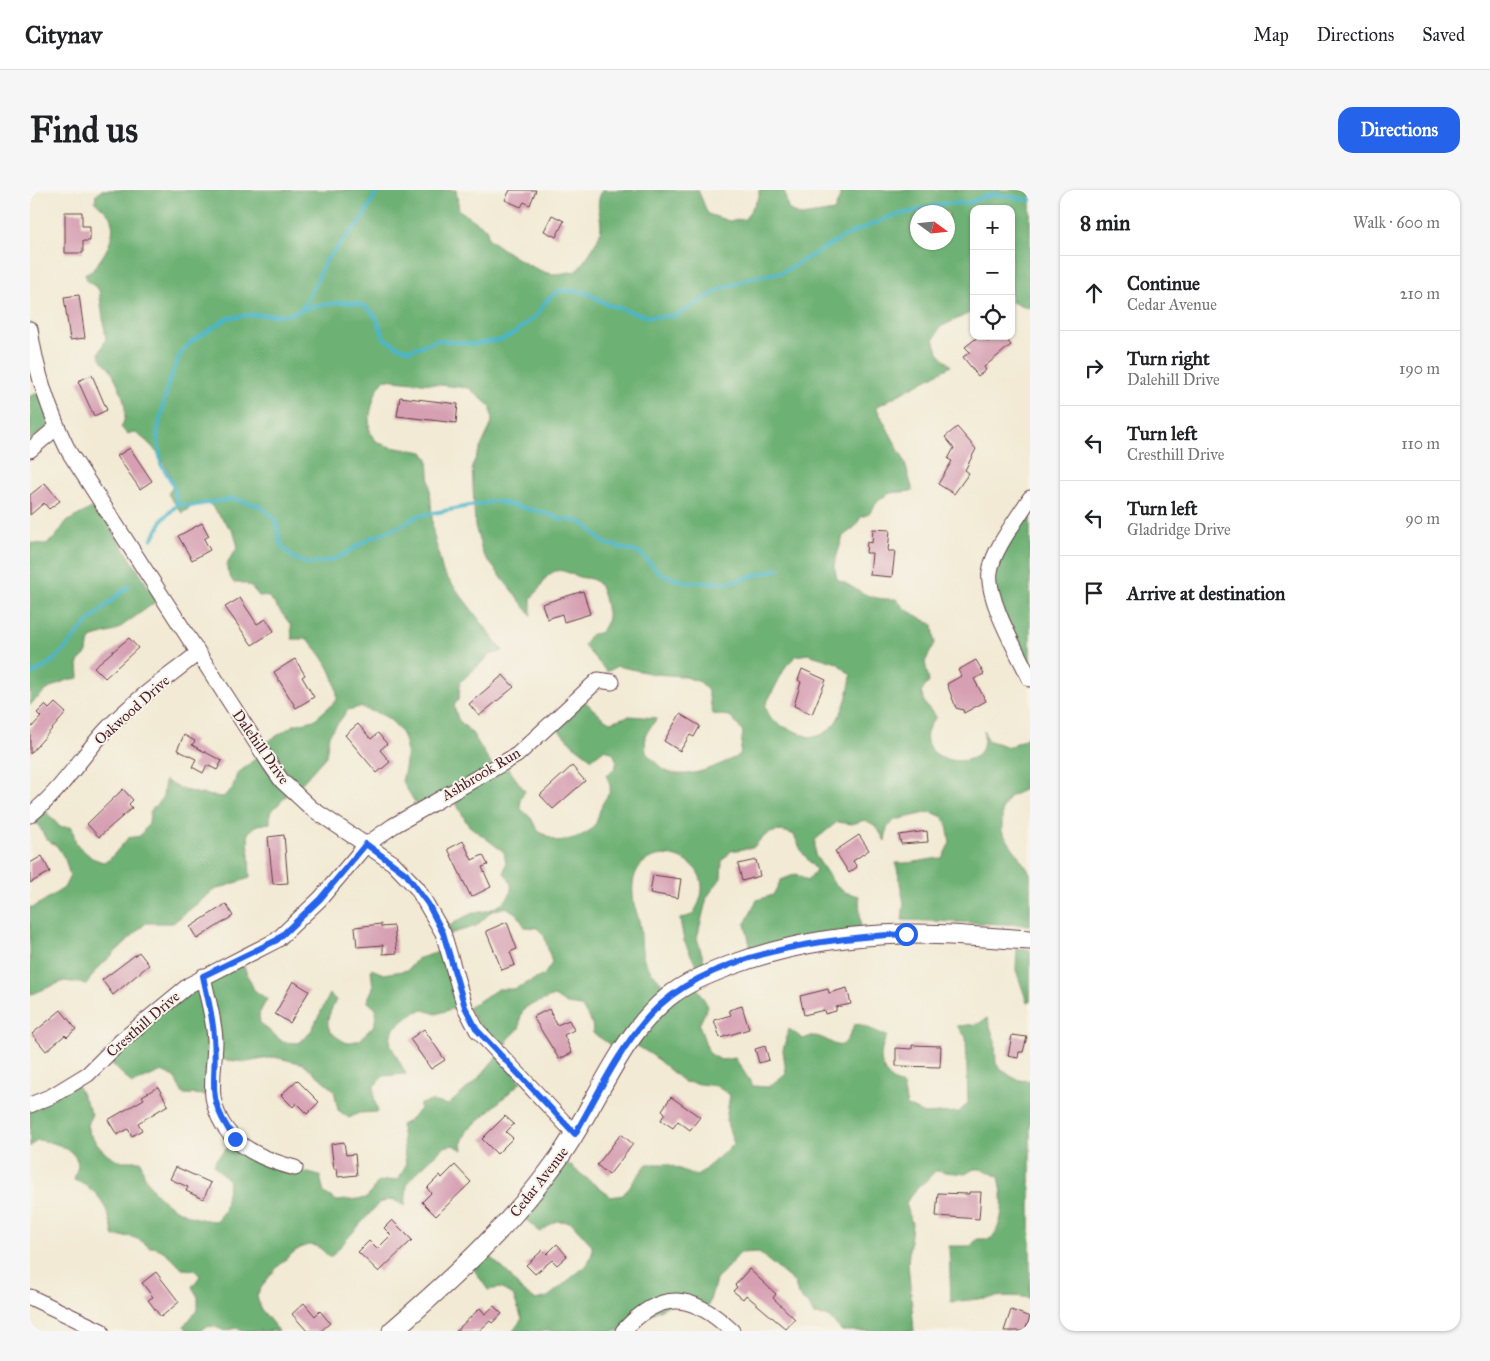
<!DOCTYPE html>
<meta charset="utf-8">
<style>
:root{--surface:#fff;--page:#f6f6f6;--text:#202124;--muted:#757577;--line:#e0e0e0;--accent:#2563eb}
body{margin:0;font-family:"IM FELL Great Primer",serif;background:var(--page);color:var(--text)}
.controls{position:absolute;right:15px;top:15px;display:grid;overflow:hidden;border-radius:10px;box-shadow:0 1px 4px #0004}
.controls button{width:45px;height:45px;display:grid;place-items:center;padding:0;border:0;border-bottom:1px solid var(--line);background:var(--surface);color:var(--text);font:25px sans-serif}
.compass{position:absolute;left:880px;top:15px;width:45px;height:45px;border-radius:50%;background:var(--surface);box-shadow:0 1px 4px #0004;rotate:105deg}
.stop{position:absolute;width:15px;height:15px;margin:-11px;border:4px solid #2563eb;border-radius:50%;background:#fff}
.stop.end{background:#2563eb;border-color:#fff;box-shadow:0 1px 5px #0008}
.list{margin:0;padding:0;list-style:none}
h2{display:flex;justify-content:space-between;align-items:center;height:65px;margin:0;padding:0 20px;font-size:21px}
h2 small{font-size:16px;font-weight:400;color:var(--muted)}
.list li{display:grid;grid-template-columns:32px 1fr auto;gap:15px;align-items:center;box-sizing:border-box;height:75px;padding:0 20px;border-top:1px solid var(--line)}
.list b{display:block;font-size:19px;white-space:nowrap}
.list p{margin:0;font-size:16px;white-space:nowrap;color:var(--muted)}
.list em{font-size:16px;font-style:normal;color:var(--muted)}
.icon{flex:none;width:28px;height:28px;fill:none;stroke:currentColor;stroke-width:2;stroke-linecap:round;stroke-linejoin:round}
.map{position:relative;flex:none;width:1000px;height:1141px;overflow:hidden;border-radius:15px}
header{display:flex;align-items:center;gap:30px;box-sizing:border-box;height:70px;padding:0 25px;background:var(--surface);border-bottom:1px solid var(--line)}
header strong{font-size:24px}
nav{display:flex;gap:28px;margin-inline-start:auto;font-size:18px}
.intro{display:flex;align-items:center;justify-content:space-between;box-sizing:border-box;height:120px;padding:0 30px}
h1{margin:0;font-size:35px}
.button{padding:12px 22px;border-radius:15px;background:var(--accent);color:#fff;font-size:18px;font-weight:700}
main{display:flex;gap:30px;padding:0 30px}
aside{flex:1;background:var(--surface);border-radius:15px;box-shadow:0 1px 4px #0004}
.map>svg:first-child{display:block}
</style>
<header>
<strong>Citynav</strong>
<nav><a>Map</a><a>Directions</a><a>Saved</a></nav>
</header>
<div class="intro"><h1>Find us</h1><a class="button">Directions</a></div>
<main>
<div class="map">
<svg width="1000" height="1141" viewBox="0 0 1000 1141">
<rect width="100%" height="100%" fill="#f7f3e8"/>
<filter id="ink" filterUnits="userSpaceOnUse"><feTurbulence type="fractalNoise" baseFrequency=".02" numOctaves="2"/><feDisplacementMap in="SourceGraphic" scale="10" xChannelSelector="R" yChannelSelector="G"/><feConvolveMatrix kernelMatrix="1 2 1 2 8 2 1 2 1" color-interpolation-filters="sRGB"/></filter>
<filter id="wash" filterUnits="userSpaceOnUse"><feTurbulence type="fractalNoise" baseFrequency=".0096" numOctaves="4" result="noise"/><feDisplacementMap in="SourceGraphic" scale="20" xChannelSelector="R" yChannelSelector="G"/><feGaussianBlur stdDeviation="1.12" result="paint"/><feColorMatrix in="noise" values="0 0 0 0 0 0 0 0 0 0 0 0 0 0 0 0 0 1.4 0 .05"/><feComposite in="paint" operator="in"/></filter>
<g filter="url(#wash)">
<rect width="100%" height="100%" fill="#f2ead4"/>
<!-- forest -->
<path fill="#6eb175" stroke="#5c6850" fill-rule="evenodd" d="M72 0H426L429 20 457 39 458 48C471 59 507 83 523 84 531 84 539 82 547 81 555 69 571 51 571 35 570 19 565 16 572 0H668L678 24 699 31 715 29 729 7V0H754L758 19 771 26 804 21 810 7V0H1000V118L981 112V19H944V121L910 137 904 149 908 162 921 176 846 217 874 270 883 301 860 303 848 311 839 324 831 327 824 338 813 346 804 375 807 389C832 401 835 410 866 409L875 419 903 435 905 453 895 472 899 492 891 502 895 514 906 527C871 566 943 586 953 557 954 552 954 546 954 541L957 550 979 557 1000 546V597L979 607 972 620V642L1000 683V735L872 730 874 713 866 673C883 674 896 669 912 668L920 653 917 634 913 627 901 622 865 630 857 638 855 651 846 636 835 630 822 634 807 632 785 650V665L805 695 814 702 829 706 831 743 722 763 715 734 727 710 743 705 751 690 766 684 777 691 786 680 772 662 764 645C748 637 735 642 724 657L701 661 692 671 691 688 677 707 667 748 676 778 668 779 654 751 650 729 662 725C709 659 575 632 608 727 613 741 609 759 615 772 620 782 631 791 637 799L661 788 678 816 669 835 679 863 691 870 705 868 723 896 739 897 756 883 753 860 759 839 773 849C776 848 781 846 785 846 805 849 811 871 824 835L829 834 857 846C846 866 850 887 873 896L877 916 894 924 929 922 938 913 936 847 927 836 948 834 957 828 965 851 966 874C976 883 986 893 1000 890V1108C975 1103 947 1110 921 1112L919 1056H941L947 1049H961C975 1032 974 1007 969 987 957 981 947 974 936 984L905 981C895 993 884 999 876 1013L882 1034 878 1073 884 1141H812L797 1126 784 1125 779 1115 768 1105 765 1093 728 1062 710 1063 686 1090 677 1120 651 1109 587 1141H483L492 1129 483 1105 470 1098 458 1100 438 1071 451 1059 477 1082 491 1100 505 1110 518 1107 557 1075 562 1064V1055L541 1032 526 1031 510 1042 484 1019 529 967 581 1007 593 1005 617 974H637L667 986 704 954 696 930 700 905 686 896 654 892 622 865 597 850 588 860 563 843 562 833 551 816 537 814 524 806 496 817 491 824 489 839 477 850 478 853 469 864 491 892 437 941 432 952 433 960 423 955 414 957 386 983 377 994 375 1016 362 1009 349 1013 300 1068C295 1063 289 1055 281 1055 264 1054 234 1091 227 1105L230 1118 249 1141H212L207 1138 195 1141 183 1136 175 1137 170 1141H158L154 1136 168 1119V1107L162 1097 170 1086 165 1080 152 1079C143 1070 133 1056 119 1057 108 1047 100 1045 84 1047 78 1019 72 1001 44 990 45 985 48 978 48 974 45 957 20 951 7 950L0 957V915L47 895 62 924 57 935 59 943 74 962 89 971H111C115 1006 152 1030 186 1031L194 1021 199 991 184 975 187 968 206 949 267 980 290 986 294 1003 307 1011 337 1008 348 992 369 989 376 975 371 935 379 931 390 919V914L402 911 418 915 447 890 469 864 438 818 468 799H484L514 785 522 773 514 745 507 738 495 737 487 724 476 717 462 721 446 736 416 745 413 740C423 734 434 726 444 723 448 722 452 722 456 721 475 716 491 700 474 683L476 673 474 662 438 635 421 604 388 617 372 591C379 566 380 543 356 527 349 522 338 521 330 517L318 520 299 545 296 566 264 602 259 603 240 623V633L227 635 218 643 220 688 184 700 143 733H116L66 780 57 794 34 791 0 805V717H4L34 698 40 686 35 669 27 656 16 649 0 619 9 614 30 637H42L46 654 62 668 73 672 79 670 98 648 110 646 119 633 120 622 133 607 135 590C151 602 173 605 193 607L202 599 207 584 231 564 229 557 264 535 284 530 307 510C308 488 293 464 277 449H262L261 435 239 407 229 406C223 398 215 390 204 393 192 376 197 372 208 357L204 343 180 314 168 313 152 323 138 304 144 295C137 274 123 253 104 242L97 244 91 237C102 220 89 195 80 179 75 172 71 172 69 164L76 149 69 100 57 90 55 83 61 82C72 68 89 47 80 27 77 22 70 16 65 12L66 5ZM888 22H918V52H888ZM355 189 439 198 461 217 462 233 442 276 445 336 453 364 501 425V408C511 400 511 391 520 384 530 376 539 384 549 387 557 389 564 387 569 395 575 404 576 419 578 429L571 442 560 445 554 456 577 482 587 476 624 484 653 486 670 492 677 499 683 524 700 526 713 542 710 565C689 575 659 591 636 581 629 577 622 568 616 563L615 545 627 528 599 526 580 532 573 528 551 508 524 535 542 554 562 569 575 559 583 563 587 572 584 580 576 585C585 604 578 601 571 617 569 622 568 628 566 633 559 646 541 649 528 652L508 641 501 628 491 619 490 610 495 601 474 573 463 577 442 543 428 529 424 516 429 508 430 492 460 465 473 461 413 382 403 342 398 269 393 262C363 256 331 261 341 220 344 207 346 198 355 189ZM778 464 807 473 821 485C819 506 808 548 780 547 774 546 767 542 762 540 745 533 742 533 735 516L756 476 766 466Z
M9 203 22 233 0 251V206Z
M1000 305V490L962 403V363Z
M67 315 127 411 85 441 63 447 58 454 57 463 48 472 49 488C28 490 14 501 0 515V353L16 354 25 348 36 332Z
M418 759 431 816 406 824 394 820 385 822 365 837 360 848 361 856 376 884 354 886 344 896V908L348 922 329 923 319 928 308 920 304 900 274 874 244 867 217 872 187 869 182 905 153 904 144 887 132 881 102 894 76 868 131 817 211 770 224 800 237 809 229 824 230 833 253 852 269 853 280 843 300 804 306 810C295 832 292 840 317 853L330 850 345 834 346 819 337 811 343 798 341 779 354 784 378 780 387 769Z
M987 759 1000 760V811L997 812 986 780Z"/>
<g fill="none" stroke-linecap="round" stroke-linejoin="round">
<!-- stream -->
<path stroke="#4bb6c8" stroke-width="4" d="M270 120 279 108 296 70 331 31 348 0
M148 314 160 316 203 309 230 316 246 330 250 352 254 359 265 369 278 374 299 371 313 365 339 349 373 335 388 326 465 311 519 324 532 330 539 329 553 333 574 353 610 363 631 384 655 392 698 393 749 379
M122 349 133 329 148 314 142 292 131 274 127 244 139 191 151 163 161 152 198 128 220 125H257L284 116 314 112 329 114 336 117 346 127 354 148 367 156 380 160 408 150 445 154 471 150 485 143 508 124 516 111 527 102 535 100 557 103 576 114 618 127 645 126 693 98 722 88 753 82 817 45 860 27 912 14 937 13 963 4 1000 10
M0 484C27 475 41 449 61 430 73 418 86 407 99 396"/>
</g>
<g id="blocks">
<!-- building -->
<path fill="#d69fb2" d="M480 0H506L500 15 494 12 491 17 475 10Z
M35 22H52V36H60V51H53V63H35Z
M522 25 534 31 526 47 514 41Z
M49 105 55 148 40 150 34 107Z
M949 146H953L958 152 965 146H974L981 155 954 177 956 180 948 186 933 167 940 162 935 157Z
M62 185 77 220 64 226 48 191Z
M370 207 428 214 426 233 367 226Z
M927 237 946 259 935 280 939 283 924 304 908 294 922 271 918 269 924 258 915 247Z
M100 258 122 291 110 299 87 266Z
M15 293 30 311 19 319 14 313 0 325V305Z
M172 333 179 346 174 349 180 360 162 370 148 346Z
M843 339 860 340 858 361H865L862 387 840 385 842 363H836L837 352 842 353Z
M553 401 560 424 534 432 532 424 517 429 512 414Z
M210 408 227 434 236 429 244 441 222 455 195 417Z
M99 448 108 458 75 488 64 477Z
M265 469 275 485 272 487 284 507 266 518 244 482Z
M946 470 954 484 944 489 956 511 934 523 933 520 926 518 917 494 931 486 928 480Z
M772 479 796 490 782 524 764 516 771 492 768 490Z
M473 485 484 497 449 526 439 514Z
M25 513 36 523 0 564V539L11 527 7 523 15 515 19 519Z
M650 524 670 536 664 547 660 545 650 561 634 551Z
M328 534 341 549 348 543 357 554 350 560 360 572 347 583 315 545Z
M154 545 165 551 162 555 192 571 187 580 177 575 173 583 162 577 166 569 147 560Z
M542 576 555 591 523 619 510 605Z
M93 599 103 610 99 614 102 618 69 647 57 634Z
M897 641 898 652 871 654 869 645Z
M254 645 258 693 243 694 238 647Z
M829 645 839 660 823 671 827 677 819 683 805 661Z
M433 651 442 670 453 665 458 675 452 677 461 697 441 707 418 659Z
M12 666 20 682 0 693V673Z
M726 670 730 686 712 691 708 674Z
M623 685 651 689 648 708 620 703Z
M196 714 203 726 167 749 160 737Z
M477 732 487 759 480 762 485 775 472 780 456 741Z
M351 734V737L364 736 367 763 353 764V755L327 757 325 737Z
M109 762 119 775 83 805 72 790Z
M263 791 279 801 260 833 245 824Z
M817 798 821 814 806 817V821L795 824 794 820 774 825 770 806 798 799 799 803Z
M712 816 719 839 690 848 684 830 701 825 699 820Z
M519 819 527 835 539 830 544 840 534 845 542 863 529 869 503 827Z
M31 820 46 839 37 847 35 845 16 861 2 844Z
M394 839 415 870 401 879 380 849Z
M982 845 997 847 993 862H989L988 868 978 866Z
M882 855 911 856 910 877 866 876V858L882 859Z
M735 856 739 870 729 873 725 859Z
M267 890 289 912 277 924 266 913 263 917 251 905Z
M128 897 138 915 108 933 112 940 102 946 98 939 87 945 78 930 114 909 112 906Z
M641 907 670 927 660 940 648 931 643 938 631 930 635 923 632 920Z
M475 926 484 934 476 942 483 948 467 964 452 949Z
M591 944 603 954 579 985 567 975Z
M314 952 316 965 325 964 327 985 308 987 307 979H304L301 954Z
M425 975 441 992 406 1026 392 1012 401 1003 397 998 410 985 412 988Z
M146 977 181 993 173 1009 156 1001 158 997 140 989Z
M939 1002H951L949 1029 906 1026 908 1003 939 1004Z
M362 1030 382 1050 349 1082 328 1062 339 1051 347 1059 361 1045 354 1038Z
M527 1054 537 1066 527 1075 522 1070 505 1084 496 1075 513 1060 517 1064Z
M719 1079 746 1104 743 1108 765 1129 756 1139 716 1105 713 1109 703 1101 707 1097 705 1095Z
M126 1082 149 1112 131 1127 118 1110 123 1107 112 1093Z
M274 1113 285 1126 290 1121 300 1133 291 1141H277L262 1124Z
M464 1116 472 1124 462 1133 460 1131 449 1141H426L450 1118 455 1124Z
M981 1120 1000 1127 995 1141H974Z"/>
</g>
</g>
<g filter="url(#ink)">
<use href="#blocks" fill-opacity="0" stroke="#633d44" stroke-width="1"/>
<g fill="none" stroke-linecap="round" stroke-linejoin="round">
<!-- minor casing -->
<g stroke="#633d44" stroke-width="17">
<path id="minor" d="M0 139C6 183 19 222 39 262L240 574 252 591 281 618 363 673 387 698 413 743 435 817 447 840 545 944
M0 260 27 237
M1000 308C988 328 963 359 960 382 956 409 988 463 1000 489
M0 625C31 601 50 568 76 540 103 511 137 488 168 463
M173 786C177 807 184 828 185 850 185 869 181 888 183 907 190 951 227 968 265 978
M0 915 22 906 58 884 91 851 159 795 247 750 290 709 336 655 363 636 487 565 568 490 582 492
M0 1107 71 1141
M593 1141C631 1099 662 1103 702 1141"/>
</g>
<!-- tertiary casing -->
<g stroke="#633d44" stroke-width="21">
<path id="tertiary" d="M362 1141C424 1087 480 1036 528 969 566 917 587 850 637 808 655 793 678 784 699 776 755 755 814 745 874 744 916 743 958 748 1000 750"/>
</g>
<!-- minor -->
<use href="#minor" stroke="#fff" stroke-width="15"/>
<!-- tertiary -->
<use href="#tertiary" stroke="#fff" stroke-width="19"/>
</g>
</g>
<g fill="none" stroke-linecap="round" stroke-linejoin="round" filter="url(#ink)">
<!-- route -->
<path stroke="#2563eb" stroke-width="6" d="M205 949C173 904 188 895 184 847 183 826 177 806 173 786L247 750 290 709 336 654 376 684 398 714 413 743 435 817 447 840 545 944C568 904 589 859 620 825 677 762 796 748 876 744"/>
</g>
<g text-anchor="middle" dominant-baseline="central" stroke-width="4" stroke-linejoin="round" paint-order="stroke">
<!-- street labels -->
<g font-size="15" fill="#4a1f2b" stroke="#f7f3e8">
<text transform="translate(102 520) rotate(-42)">Oakwood Drive</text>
<text transform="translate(231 557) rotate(55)">Dalehill Drive</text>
<text transform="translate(451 584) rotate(-31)">Ashbrook Run</text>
<text transform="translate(113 834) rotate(-41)">Cresthill Drive</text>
<text transform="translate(509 992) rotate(-52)">Cedar Avenue</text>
</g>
</g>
</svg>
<div class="controls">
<button>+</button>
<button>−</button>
<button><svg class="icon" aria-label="locate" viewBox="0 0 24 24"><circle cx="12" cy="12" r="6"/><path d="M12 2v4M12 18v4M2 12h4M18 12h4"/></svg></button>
</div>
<svg class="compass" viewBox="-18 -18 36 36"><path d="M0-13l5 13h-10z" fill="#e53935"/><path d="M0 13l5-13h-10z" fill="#757577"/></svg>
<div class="stop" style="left:876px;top:744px"></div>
<div class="stop end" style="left:205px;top:949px"></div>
</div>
<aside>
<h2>8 min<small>Walk · 600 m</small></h2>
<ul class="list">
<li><svg class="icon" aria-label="ahead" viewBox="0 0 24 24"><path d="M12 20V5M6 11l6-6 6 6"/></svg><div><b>Continue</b><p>Cedar Avenue</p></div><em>210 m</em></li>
<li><svg class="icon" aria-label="right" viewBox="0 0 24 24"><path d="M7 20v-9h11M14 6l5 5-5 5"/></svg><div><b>Turn right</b><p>Dalehill Drive</p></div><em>190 m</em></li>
<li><svg class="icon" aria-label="left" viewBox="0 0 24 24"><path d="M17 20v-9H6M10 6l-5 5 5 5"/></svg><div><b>Turn left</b><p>Cresthill Drive</p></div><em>110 m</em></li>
<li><svg class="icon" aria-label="left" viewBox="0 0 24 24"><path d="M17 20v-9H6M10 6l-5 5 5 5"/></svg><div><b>Turn left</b><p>Gladridge Drive</p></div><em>90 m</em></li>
<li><svg class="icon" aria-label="arrive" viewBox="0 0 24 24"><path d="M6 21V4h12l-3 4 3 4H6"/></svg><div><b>Arrive at destination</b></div></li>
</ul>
</aside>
</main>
